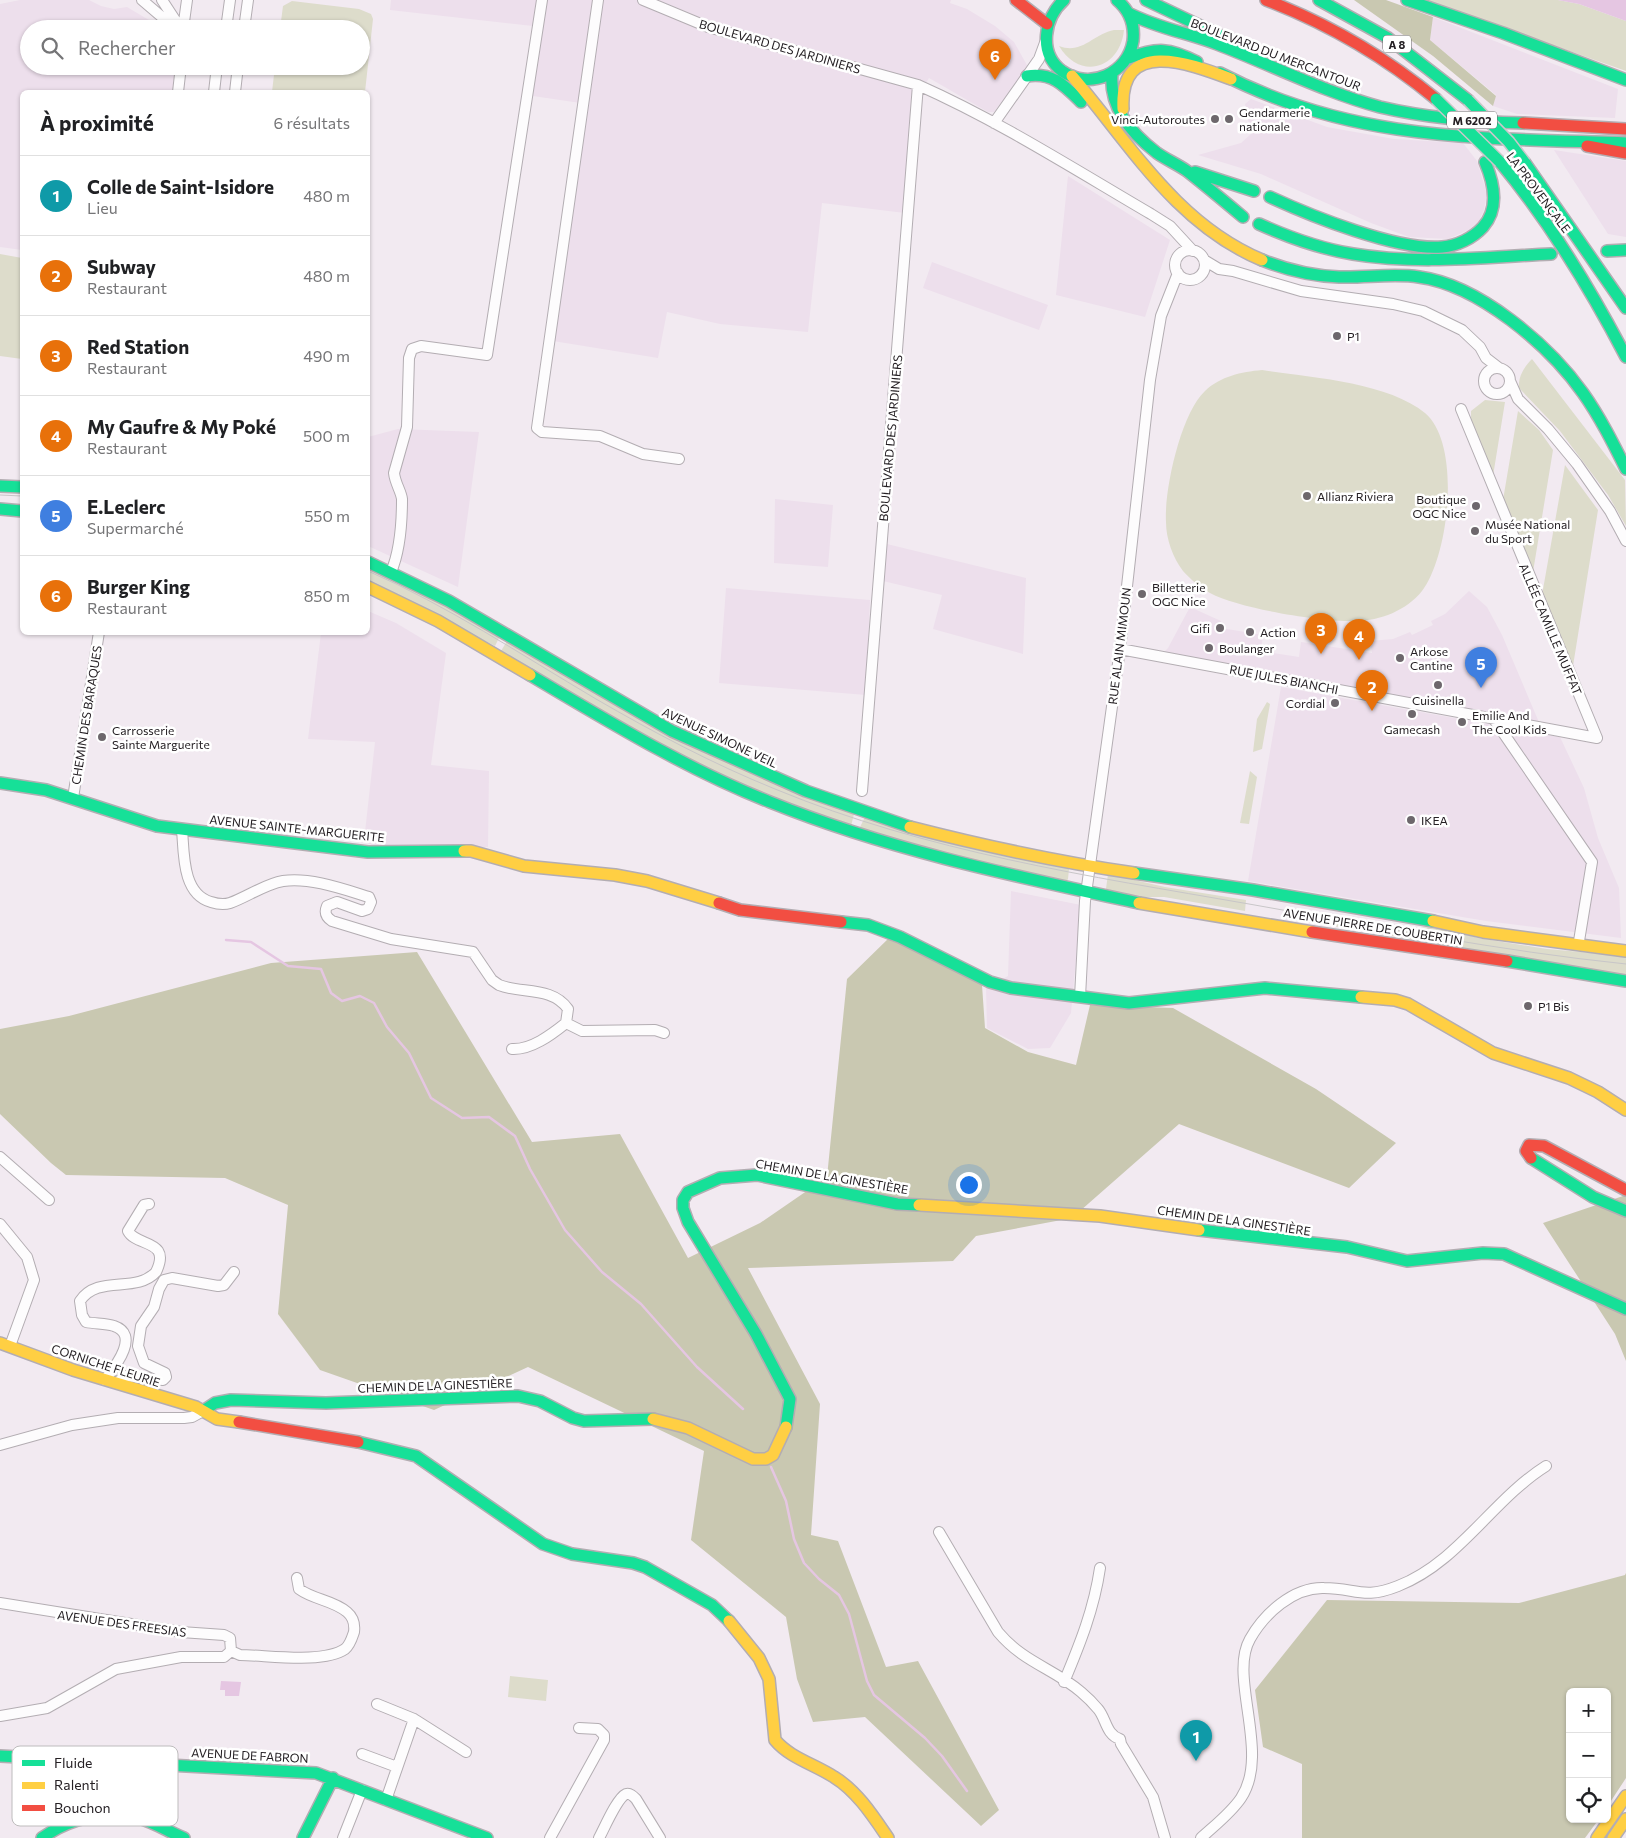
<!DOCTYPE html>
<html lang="fr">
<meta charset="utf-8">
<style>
:root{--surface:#fff;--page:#f2f2f2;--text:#202124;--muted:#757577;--line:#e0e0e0;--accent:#b45309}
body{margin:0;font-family:Commissioner,sans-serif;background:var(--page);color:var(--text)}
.controls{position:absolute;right:15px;bottom:15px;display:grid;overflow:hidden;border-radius:8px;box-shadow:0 1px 4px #0004}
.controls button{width:45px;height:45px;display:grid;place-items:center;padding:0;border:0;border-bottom:1px solid var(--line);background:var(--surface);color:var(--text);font:25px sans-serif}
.you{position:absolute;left:968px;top:1184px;width:18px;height:18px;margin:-12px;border:4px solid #fff;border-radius:50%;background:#1a73e8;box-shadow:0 0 0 8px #1a73e833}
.badge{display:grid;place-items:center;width:32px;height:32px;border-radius:50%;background:var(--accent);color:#fff;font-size:16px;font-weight:700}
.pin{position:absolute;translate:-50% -41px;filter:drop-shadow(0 1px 2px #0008)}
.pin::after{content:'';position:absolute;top:26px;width:18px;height:15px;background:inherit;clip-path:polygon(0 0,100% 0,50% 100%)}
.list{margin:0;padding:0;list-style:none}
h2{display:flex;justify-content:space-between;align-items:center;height:65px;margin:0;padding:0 20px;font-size:21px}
h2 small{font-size:16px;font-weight:400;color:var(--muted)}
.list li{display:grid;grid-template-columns:32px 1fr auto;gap:15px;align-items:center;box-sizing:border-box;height:80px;padding:0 20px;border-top:1px solid var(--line)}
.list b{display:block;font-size:19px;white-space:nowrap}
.list p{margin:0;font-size:16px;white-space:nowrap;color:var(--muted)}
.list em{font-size:16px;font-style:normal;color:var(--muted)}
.icon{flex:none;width:28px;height:28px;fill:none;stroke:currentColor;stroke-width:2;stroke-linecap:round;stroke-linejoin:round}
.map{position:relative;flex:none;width:1626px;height:1838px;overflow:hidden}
.search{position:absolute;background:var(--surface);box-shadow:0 1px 4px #0004;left:20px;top:20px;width:350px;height:55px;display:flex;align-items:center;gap:12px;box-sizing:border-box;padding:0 18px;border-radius:28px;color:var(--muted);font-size:19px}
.panel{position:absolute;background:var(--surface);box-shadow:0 1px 4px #0004;left:20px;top:90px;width:350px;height:545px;border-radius:8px}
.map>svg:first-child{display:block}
</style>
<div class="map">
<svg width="1626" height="1838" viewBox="0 0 1626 1838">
<rect width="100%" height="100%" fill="#f2eaf1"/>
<!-- built -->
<path fill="#eddfec" d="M20 0H89L101 6 114 9 127 7 164 29H29V66H175V70L172 92H22V250L0 247V4Z
M391 0H951L950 3 967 9 995 26 1014 42 1028 67 994 112H988L929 78 915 100 905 213 822 203 808 332 720 324 667 312 658 358 553 341 587 104 533 96 542 27 390 10Z
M1433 17 1618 89 1615 118 1517 114 1493 106 1496 95 1430 40Z
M1251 99 1327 127 1394 139 1463 143 1477 161 1487 194 1484 210 1479 221 1469 230 1448 239 1409 237 1371 223 1261 174 1198 155 1241 143 1251 134 1245 104Z
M1554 150 1626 161V237L1608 234Z
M1068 176 1170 240 1145 317 1056 295Z
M932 262 1048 305 1039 330 923 288Z
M398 429 479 432 458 587 368 546V437Z
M775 499 833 505 828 567 774 563Z
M887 544 1026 578 1023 654 933 629 942 595 883 581Z
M726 588 870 600 866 695 719 683Z
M1469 591 1487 607 1502 635 1541 727 1160 656 1168 648 1190 607 1221 621V628L1263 635 1261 651 1299 657 1301 642 1372 653 1370 641 1393 639 1410 632 1412 635 1433 625 1431 621 1445 614Z
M368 611 396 623 446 653 431 765 489 771 488 847 377 848 364 841 375 742 308 739 321 633 368 632Z
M1281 687 1560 737 1584 788 1598 838 1619 888 1621 938 1486 921 1248 881Z
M1011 891 1081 905 1071 1013 1050 1048 1028 1049 987 1028 986 987 1008 976Z"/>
<!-- green -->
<path fill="#dddccb" d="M1425 0H1558L1579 4 1626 21V71Z
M292 1 359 9 371 14 373 19 365 92H272L275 66H361V29H280L283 6Z
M1114 30H1124C1120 69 1080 81 1059 46 1082 55 1093 34 1114 30Z
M0 254 22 258V359L0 356Z
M1532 359 1625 480 1626 526 1608 495 1560 431 1519 388C1518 377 1524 367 1532 359Z
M1262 370C1308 377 1388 382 1425 413 1462 444 1449 556 1422 591 1407 610 1380 621 1356 621 1322 622 1240 609 1210 593 1201 588 1190 579 1183 571 1173 558 1166 539 1166 522 1164 490 1181 413 1205 391 1221 376 1241 372 1262 370Z
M1485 400 1505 402 1493 476 1471 424V411Z
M1518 411 1539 430 1553 450 1533 572 1503 500Z
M1565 465 1598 510 1573 666 1542 595Z
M368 566 448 605 499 638 495 646 368 582Z
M507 641 600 695 854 814 851 826 771 798 687 760 501 651Z
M1267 702 1270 704 1262 749 1253 752 1257 719Z
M1250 771 1257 777 1249 824 1240 823Z
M865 817 1069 869 1068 879 1066 882 1014 873 859 829Z
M1108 874 1165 887 1246 900 1245 911 1164 897H1136L1106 889Z
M1334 916 1405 928 1438 927 1478 938 1547 949 1626 956V976L1333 926Z
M510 1676 548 1680 546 1701 508 1697Z"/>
<!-- forest -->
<path fill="#c9c8b1" d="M1354 0H1386L1433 17 1430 40 1496 96 1493 106 1433 56Z
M890 937 982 985 985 1028 1028 1052 1076 1065 1090 1005 1173 1008 1316 1089 1396 1143 1349 1188 1179 1124 1072 1218 976 1236 953 1261 748 1268 820 1404 811 1535 838 1541 886 1667 918 1661 999 1810 981 1826 865 1717 813 1722 797 1679 786 1617 691 1540 704 1451 528 1367 434 1410 320 1370 278 1314 288 1205 225 1178 66 1175 51 1163 0 1114V1029L69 1016 271 963 417 952 532 1142 620 1134 688 1258 760 1223 827 1177 847 979Z
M1626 1195V1361L1615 1334 1543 1223Z
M1626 1573V1778L1607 1807V1692H1570V1819H1599L1585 1838H1302V1764L1263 1747 1255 1690 1327 1600 1519 1603 1625 1575Z"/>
<!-- water -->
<path fill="#e5c6e2" d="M1558 0H1626V21L1579 4Z
M221 1681 241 1682 239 1696H225V1690H220Z"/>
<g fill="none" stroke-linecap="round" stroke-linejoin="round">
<!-- stream -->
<path stroke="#e5c6e2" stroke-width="2.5" d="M226 940 251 942 288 966 321 969 331 993 342 1001 360 996 374 1003 387 1027 409 1053 431 1098 462 1118 489 1117 515 1136 530 1169 565 1230 602 1272 641 1304 697 1367 743 1409
M771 1467 786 1501 794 1539 804 1563 819 1579 839 1595 849 1614 867 1681 874 1695 925 1738 942 1756 967 1791"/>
<!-- street casing -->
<g stroke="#b3adb2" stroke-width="12">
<path id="street" d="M142 0 176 29
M162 0 181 29
M598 0 537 428 542 432 600 436 643 454 679 459
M643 0 708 27 918 85C999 121 1074 169 1151 214L1170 226 1193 251
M183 29 187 0
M226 29 230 0
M244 29 248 0
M178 92 181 66
M214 92 217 66
M235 92 238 66
M994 123 1039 59 1046 40
M1175 265a15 15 0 1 1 30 0a15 15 0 1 1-30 0Z
M1204 260 1219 269 1233 271 1301 291 1393 304 1423 311 1462 330 1480 347 1486 358 1499 368
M1484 381a13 13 0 1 1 26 0a13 13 0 1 1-26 0Z
M1510 381 1518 399 1548 429 1577 464 1610 511 1626 541
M1461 409 1597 738
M391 572C400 551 402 522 402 499 401 491 395 483 394 473L407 427 409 358 412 349 421 346 487 355 542 0
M1120 649 1597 738
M1493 718 1592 862 1579 941
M862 791 918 85
M73 798 99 632
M182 829C184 853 182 894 211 902 217 904 224 905 230 903 247 897 265 884 283 881 310 877 343 889 369 897L371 902 368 909 362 911 337 902 327 906C324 913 326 917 332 921L391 939 473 952 492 980 499 985C521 994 552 986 568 1009L566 1023C551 1035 531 1050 512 1049
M1080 997 1085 901 1120 649 1150 380 1161 316 1178 273
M566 1023 582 1031 655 1030 664 1033
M0 1157 49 1200
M0 1224 27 1257 34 1280 10 1346
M105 1380C114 1368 141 1335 114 1326 106 1323 95 1324 86 1322L82 1315 80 1301C98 1274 136 1294 156 1272 172 1239 136 1247 128 1231L144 1205 149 1204
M116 1383 126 1376 163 1380 166 1377 165 1373 144 1363 138 1346 141 1326 154 1307 159 1289 164 1280 172 1278 218 1286 224 1285 234 1272
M0 1445 72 1425 118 1418H184L192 1417 203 1411
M939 1532 998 1632C1024 1663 1053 1668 1081 1692 1087 1697 1093 1703 1098 1709 1106 1718 1106 1735 1120 1739L1121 1744 1153 1797 1165 1838
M0 1603 181 1632 224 1635 230 1638 231 1651 224 1657H181L116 1669 47 1708 0 1716
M231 1651 240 1655C267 1655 323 1664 345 1649 350 1645 352 1638 354 1632 355 1624 353 1617 347 1612 333 1600 314 1600 299 1589L297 1578
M1064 1682C1080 1644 1094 1609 1100 1568
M377 1704 414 1719
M362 1754 397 1767
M386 1800 414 1719 466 1752
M343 1838 362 1790
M550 1838 604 1740V1735L598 1729 579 1728
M599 1838C604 1829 617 1798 626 1794 630 1793 633 1796 636 1799L660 1838
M1201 1838C1214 1826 1231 1813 1241 1798 1271 1753 1228 1677 1250 1639 1264 1614 1293 1587 1324 1588 1356 1588 1363 1600 1398 1586 1459 1562 1492 1500 1546 1466"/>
</g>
<!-- fast casing -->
<g stroke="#b3adb2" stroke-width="14">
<path id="fast" d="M1064 0C1044 18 1038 53 1062 71 1090 91 1128 73 1133 41 1135 24 1130 11 1117 0
M1146 0 1232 41
M1319 0 1388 38 1468 100
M1407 0 1503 33 1626 80
M1128 13C1157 28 1188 33 1217 44 1272 65 1324 92 1380 107 1427 118 1475 122 1523 123
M1129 58C1157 47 1170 48 1197 62
M1220 73C1352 142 1482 138 1626 143
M1112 74C1109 107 1132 134 1157 153 1167 160 1177 164 1187 171 1206 186 1224 201 1243 217
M1027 76C1052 72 1064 85 1081 102
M1500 162C1550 222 1590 288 1626 357
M1525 163 1626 308
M1195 172 1254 191
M1270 197C1311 216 1398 251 1442 247 1457 246 1473 238 1483 227 1500 208 1494 183 1485 162
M1259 224C1288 237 1321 249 1353 254 1418 265 1486 257 1551 254
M1607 251 1626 250
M1262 260C1287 270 1312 276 1339 277 1366 278 1393 273 1419 277 1479 285 1549 345 1583 393 1600 417 1613 443 1626 469
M0 486 22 487
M0 509 22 511
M368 562 449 601 672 731 806 791 910 827
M530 675C608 721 686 769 770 802 889 850 1014 876 1139 903
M0 783 46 790 157 826 368 852 464 851
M1134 873 1253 890 1433 921
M841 922 868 925 900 937 990 982 1011 988 1129 1003 1265 988 1361 997
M1507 961 1626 981
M1531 1158 1593 1197 1626 1211
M1199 1230 1347 1247 1407 1261 1483 1253 1504 1254 1626 1309
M203 1411 215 1403 231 1400 326 1403 518 1396 540 1401 573 1418 584 1421 653 1419
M786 1427 790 1399 756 1334 688 1222 683 1208V1200L688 1192 720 1178 757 1175 897 1204 919 1205
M358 1442 416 1456 543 1544 572 1554 633 1563 645 1567 712 1605 729 1621
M0 1756 316 1773 487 1838
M42 1838C68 1819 106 1809 138 1818 154 1822 169 1832 184 1838
M303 1838 333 1778"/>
</g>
<!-- slow casing -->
<g stroke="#b3adb2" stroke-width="14">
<path id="slow" d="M1072 76C1130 144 1176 224 1262 260
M1123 109C1119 36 1191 64 1231 79
M368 587 438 621 530 675
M910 827C984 846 1058 862 1134 873
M464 851H471L524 866 615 875 647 881 719 903
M1139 903 1312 932
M1433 921 1483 932 1626 951
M1361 997 1395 1000 1408 1004 1493 1053 1569 1078 1598 1092 1626 1110
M919 1205 1100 1216 1199 1230
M0 1343 73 1370 196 1407 217 1419 239 1422
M653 1419 688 1428 753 1459H766L773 1455 786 1427
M729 1621 759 1658 769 1679 775 1740C790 1758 814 1764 834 1777 857 1791 873 1816 888 1838
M1597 1838 1626 1796
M1613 1838 1626 1819"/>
</g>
<!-- jam casing -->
<g stroke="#b3adb2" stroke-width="14">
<path id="jam" d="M1016 0 1047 24
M1266 0C1329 24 1384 56 1436 99
M1523 123 1626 129
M1587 146 1626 153
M719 903 740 910 841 922
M1312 932 1507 961
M1531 1158 1526 1151 1529 1145 1544 1146 1626 1190
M239 1422 358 1442"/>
</g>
<!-- street -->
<use href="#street" stroke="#fdfcfd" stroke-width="10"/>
<!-- fast -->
<use href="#fast" stroke="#16e098" stroke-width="11"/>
<!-- slow -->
<use href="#slow" stroke="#ffcf43" stroke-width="11"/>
<!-- jam -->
<use href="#jam" stroke="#f24e42" stroke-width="11"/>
<!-- tram -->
<path stroke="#c8c6c8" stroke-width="1" d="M0 495 22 496
M368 571C448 606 520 654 596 699 653 732 713 764 775 789 927 852 1088 876 1249 904 1374 926 1500 951 1626 964"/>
<!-- fast-bridge casing -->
<g stroke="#cac7ca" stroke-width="14" stroke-linecap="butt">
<path id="fast-bridge" d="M1436 99 1500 162
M1468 100 1509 142 1525 163"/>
</g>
<!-- fast-bridge -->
<use href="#fast-bridge" stroke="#16e098" stroke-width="11"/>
</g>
<!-- markers -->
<g fill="#6d676c" stroke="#fff" stroke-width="2">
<circle cx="1215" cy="119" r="5"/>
<circle cx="1229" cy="119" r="5"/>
<circle cx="1337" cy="336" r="5"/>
<circle cx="1307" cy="496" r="5"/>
<circle cx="1476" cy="506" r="5"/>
<circle cx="1475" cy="531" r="5"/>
<circle cx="1142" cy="594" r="5"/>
<circle cx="1220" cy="628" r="5"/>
<circle cx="1250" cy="632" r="5"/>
<circle cx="1209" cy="648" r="5"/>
<circle cx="1400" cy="658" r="5"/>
<circle cx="1438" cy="685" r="5"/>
<circle cx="1335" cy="703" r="5"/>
<circle cx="1412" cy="714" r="5"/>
<circle cx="1462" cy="722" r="5"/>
<circle cx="102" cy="737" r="5"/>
<circle cx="1411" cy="820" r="5"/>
<circle cx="1528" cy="1006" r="5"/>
</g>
<g text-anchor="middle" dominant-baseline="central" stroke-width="5" stroke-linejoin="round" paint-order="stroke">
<!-- shield labels -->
<g fill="#fff" stroke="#666366" stroke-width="1">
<rect x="1383" y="35.5" width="28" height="17" rx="4"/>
<rect x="1447" y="111.5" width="50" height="17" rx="4"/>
</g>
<g font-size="11" font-weight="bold" fill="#252024">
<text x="1397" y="44">A 8</text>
<text x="1472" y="120">M 6202</text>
</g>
<!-- street labels -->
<g font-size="12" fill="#252024" stroke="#fff">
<text transform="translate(780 46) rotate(16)">BOULEVARD DES JARDINIERS</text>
<text transform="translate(1276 54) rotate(21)">BOULEVARD DU MERCANTOUR</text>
<text transform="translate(1539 192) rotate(53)">LA PROVENÇALE</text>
<text transform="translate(890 438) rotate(-85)">BOULEVARD DES JARDINIERS</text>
<text transform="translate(1551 629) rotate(67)">ALLÉE CAMILLE MUFFAT</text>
<text transform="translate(1119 646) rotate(-83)">RUE ALAIN MIMOUN</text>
<text transform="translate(1284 679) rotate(11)">RUE JULES BIANCHI</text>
<text transform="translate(86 715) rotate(-81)">CHEMIN DES BARAQUES</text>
<text transform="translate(720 737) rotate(25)">AVENUE SIMONE VEIL</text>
<text transform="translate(297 828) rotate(6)">AVENUE SAINTE-MARGUERITE</text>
<text transform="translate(1373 926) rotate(9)">AVENUE PIERRE DE COUBERTIN</text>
<text transform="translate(832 1176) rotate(10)">CHEMIN DE LA GINESTIÈRE</text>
<text transform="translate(1234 1220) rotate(8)">CHEMIN DE LA GINESTIÈRE</text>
<text transform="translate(106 1365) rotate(18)">CORNICHE FLEURIE</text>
<text transform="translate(435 1385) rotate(-2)">CHEMIN DE LA GINESTIÈRE</text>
<text transform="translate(122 1623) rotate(8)">AVENUE DES FREESIAS</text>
<text transform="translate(250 1755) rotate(3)">AVENUE DE FABRON</text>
</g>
<!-- poi labels -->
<g font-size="12" fill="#252024" stroke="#fff" text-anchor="start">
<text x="1239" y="112">Gendarmerie<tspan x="1239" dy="14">nationale</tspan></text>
<text x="1205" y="119" text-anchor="end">Vinci-Autoroutes</text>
<text x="1347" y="336">P1</text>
<text x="1317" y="496">Allianz Riviera</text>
<text x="1466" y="499" text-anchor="end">Boutique<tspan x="1466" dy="14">OGC Nice</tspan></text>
<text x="1485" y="524">Musée National<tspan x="1485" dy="14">du Sport</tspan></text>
<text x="1152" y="587">Billetterie<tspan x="1152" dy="14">OGC Nice</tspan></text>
<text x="1210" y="628" text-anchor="end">Gifi</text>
<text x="1260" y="632">Action</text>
<text x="1219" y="648">Boulanger</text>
<text x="1410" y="651">Arkose<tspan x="1410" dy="14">Cantine</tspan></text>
<text x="1438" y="700" text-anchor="middle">Cuisinella</text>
<text x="1325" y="703" text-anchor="end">Cordial</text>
<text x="1472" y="715">Emilie And<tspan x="1472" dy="14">The Cool Kids</tspan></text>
<text x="1412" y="729" text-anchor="middle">Gamecash</text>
<text x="112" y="730">Carrosserie<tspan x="112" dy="14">Sainte Marguerite</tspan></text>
<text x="1421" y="820">IKEA</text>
<text x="1538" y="1006">P1 Bis</text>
</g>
</g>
<!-- legend -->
<rect x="12" y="1746" width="166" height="80" rx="8" fill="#fff" stroke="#bebcbd" stroke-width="1"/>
<rect x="22" y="1760" width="23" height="6" fill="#16e098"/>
<rect x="22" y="1782" width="23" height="7" fill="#ffcf43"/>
<rect x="22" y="1805" width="23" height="6" fill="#f24e42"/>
<g font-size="14" fill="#252024">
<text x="54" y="1768">Fluide</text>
<text x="54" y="1790">Ralenti</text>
<text x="54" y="1813">Bouchon</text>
</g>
</svg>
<div class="controls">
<button>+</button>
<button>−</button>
<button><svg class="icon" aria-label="locate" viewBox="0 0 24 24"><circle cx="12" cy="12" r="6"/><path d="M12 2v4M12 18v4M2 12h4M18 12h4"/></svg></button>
</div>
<div class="you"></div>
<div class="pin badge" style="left:1196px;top:1761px;background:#0f9aa8">1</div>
<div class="pin badge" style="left:1372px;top:711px;background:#e8710a">2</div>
<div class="pin badge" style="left:1321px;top:654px;background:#e8710a">3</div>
<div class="pin badge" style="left:1359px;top:660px;background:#e8710a">4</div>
<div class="pin badge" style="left:1481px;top:688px;background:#3f7fe0">5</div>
<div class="pin badge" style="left:995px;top:80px;background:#e8710a">6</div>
<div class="search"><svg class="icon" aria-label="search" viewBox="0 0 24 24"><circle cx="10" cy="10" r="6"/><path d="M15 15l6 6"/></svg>Rechercher</div>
<section class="panel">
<h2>À proximité<small>6 résultats</small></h2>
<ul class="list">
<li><span class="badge" style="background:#0f9aa8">1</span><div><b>Colle de Saint-Isidore</b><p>Lieu</p></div><em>480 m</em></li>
<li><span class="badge" style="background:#e8710a">2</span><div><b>Subway</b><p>Restaurant</p></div><em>480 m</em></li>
<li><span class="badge" style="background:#e8710a">3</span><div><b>Red Station</b><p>Restaurant</p></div><em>490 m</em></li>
<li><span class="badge" style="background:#e8710a">4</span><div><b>My Gaufre &amp; My Poké</b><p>Restaurant</p></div><em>500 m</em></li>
<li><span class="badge" style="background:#3f7fe0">5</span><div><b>E.Leclerc</b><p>Supermarché</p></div><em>550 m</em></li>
<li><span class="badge" style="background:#e8710a">6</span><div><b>Burger King</b><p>Restaurant</p></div><em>850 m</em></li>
</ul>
</section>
</div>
